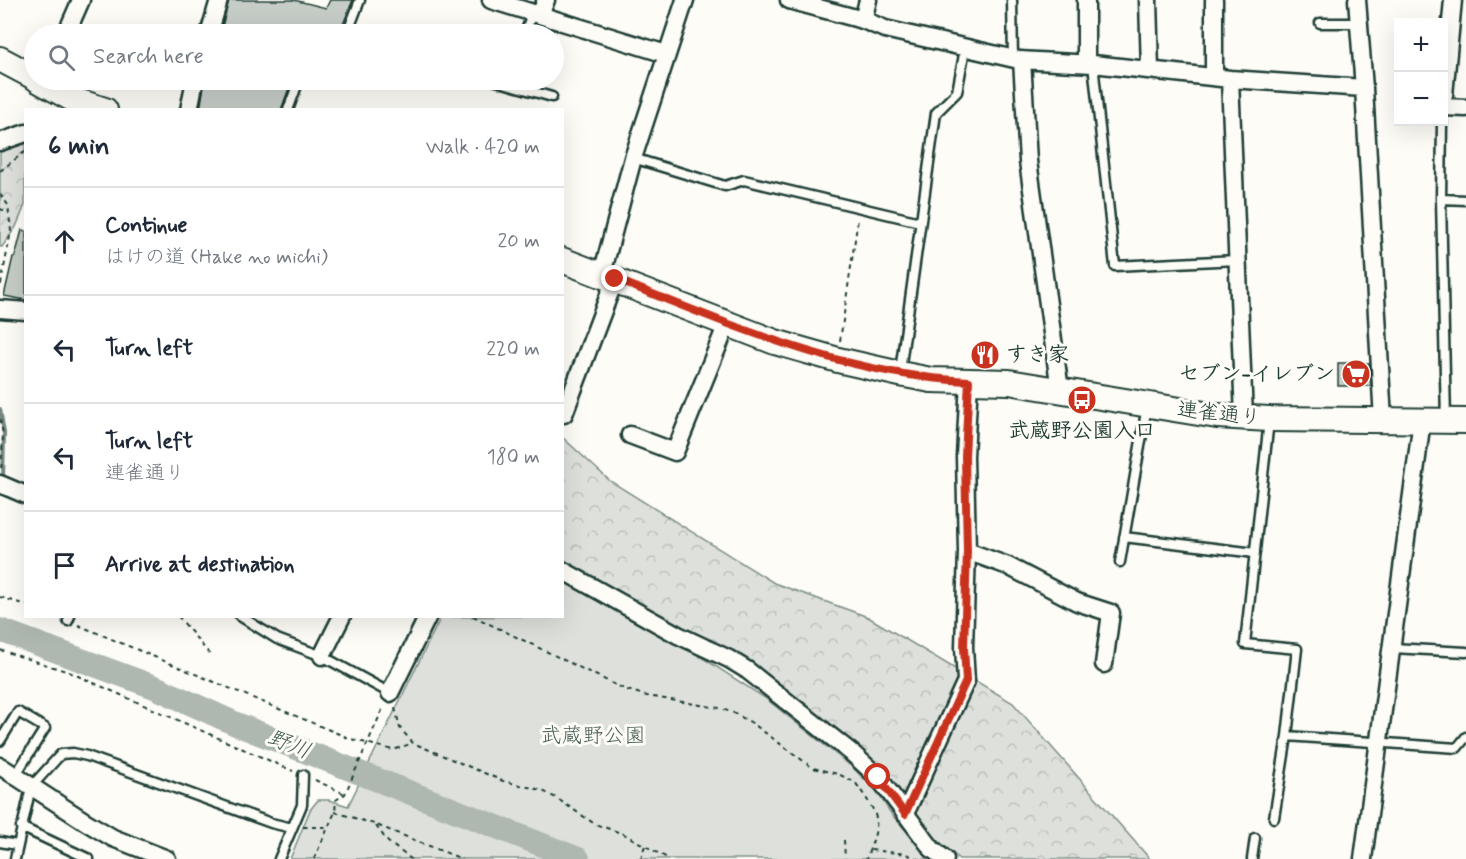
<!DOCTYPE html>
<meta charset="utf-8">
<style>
:root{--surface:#fff;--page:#f2f2f3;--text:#1f2937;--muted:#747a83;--line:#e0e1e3}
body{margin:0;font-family:Mynerve,"Klee One",sans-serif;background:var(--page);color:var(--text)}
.controls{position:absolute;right:18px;top:18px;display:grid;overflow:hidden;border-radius:0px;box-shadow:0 6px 24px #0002}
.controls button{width:54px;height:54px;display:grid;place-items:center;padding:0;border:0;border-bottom:2px solid var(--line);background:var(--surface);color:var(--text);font:30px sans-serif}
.stop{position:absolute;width:18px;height:18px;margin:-14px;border:4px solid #c8321e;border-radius:50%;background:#fff}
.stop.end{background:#c8321e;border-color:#fff;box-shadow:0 2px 6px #0008}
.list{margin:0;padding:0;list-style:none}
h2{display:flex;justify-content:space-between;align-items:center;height:78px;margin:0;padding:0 24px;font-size:26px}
h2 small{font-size:20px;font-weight:400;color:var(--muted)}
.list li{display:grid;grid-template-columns:39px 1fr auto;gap:18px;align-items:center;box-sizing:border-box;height:108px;padding:0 24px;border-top:2px solid var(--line)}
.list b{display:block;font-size:22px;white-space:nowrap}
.list p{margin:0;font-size:20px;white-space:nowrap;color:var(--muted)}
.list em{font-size:20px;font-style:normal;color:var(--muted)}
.icon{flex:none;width:33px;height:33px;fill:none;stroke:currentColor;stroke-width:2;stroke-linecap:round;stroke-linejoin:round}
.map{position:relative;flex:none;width:1466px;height:859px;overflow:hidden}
.search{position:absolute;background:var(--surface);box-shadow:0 6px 24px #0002;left:24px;top:24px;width:540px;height:66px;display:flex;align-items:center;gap:15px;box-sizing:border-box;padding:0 21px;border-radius:33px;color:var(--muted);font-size:22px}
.panel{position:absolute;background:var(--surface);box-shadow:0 6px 24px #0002;left:24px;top:108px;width:540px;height:510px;border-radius:0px}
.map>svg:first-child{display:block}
</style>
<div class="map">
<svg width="1466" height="859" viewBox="0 0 1466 859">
<defs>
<pattern id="forest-crowns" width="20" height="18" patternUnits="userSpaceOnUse" patternTransform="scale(1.5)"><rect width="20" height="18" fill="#dde0db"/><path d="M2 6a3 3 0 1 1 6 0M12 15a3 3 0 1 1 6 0" fill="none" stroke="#bdc1bd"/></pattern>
</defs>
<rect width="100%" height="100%" fill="#fdfcf7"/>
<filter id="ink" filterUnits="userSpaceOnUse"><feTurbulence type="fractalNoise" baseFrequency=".0167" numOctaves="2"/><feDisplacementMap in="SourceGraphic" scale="12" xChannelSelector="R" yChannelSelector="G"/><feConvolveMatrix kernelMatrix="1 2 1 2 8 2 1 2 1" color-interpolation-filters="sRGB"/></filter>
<g filter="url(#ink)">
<!-- forest -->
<path fill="url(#forest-crowns)" stroke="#7e8e88" stroke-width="1.5" d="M25 143V205L16 227 2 247H0V150Z
M562 437 610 481 774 583 868 617 1013 703 1150 859H959L737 659 563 566Z"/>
<!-- park -->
<path fill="#dde0db" stroke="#7e8e88" stroke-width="1.5" d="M563 577 678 642 765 698 852 767 877 792 892 815 919 845 935 859H290L310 810 318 800H329L348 806 441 617 562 616Z"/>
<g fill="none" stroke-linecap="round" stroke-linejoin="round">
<!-- stream -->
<path stroke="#75877f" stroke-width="4" d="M0 409 4 433 3 479"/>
<!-- river -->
<path stroke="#aeb8b1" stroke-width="24" d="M0 630 157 688 236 724 578 859"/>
</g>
<!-- building -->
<path fill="#c6cdc7" stroke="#1f3d34" stroke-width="1.5" d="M229 0H294L326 8 330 0H353L339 34H220Z
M205 80H292L281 110H200Z
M22 230 26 231V300L4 296 13 257H15Z
M1338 363H1369L1371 386H1338Z"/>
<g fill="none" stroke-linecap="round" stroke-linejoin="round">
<!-- service casing -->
<g stroke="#1f3d34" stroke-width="13">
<path id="service" d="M1012 0 1013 59
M1320 23H1360
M347 34 360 0
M525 34 532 13
M1093 64 1115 266 1237 260
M493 80 552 97
M288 110 299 80
M1442 122 1441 199 1446 420
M633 158 725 186 744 180 920 222
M1441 199 1466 200
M900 371 936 113 957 92 965 49
M1269 420 1245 644 1297 649 1287 736 1274 818
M1124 537 1255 553
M1120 562 1147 406
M240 616 277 639 322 656 390 693
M68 621 70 616
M1392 648 1466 652
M1287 736 1457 748 1466 737
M0 741 18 712 45 728 15 776
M21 827 89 859
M0 842 17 845
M15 859 31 787 61 754 73 753 87 756 271 823 292 828
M279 859 302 805 303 775
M1252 859 1255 838"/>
</g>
<!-- minor casing -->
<g stroke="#1f3d34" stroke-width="21">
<path id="minor" d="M491 0 666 54
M789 0 863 20 885 29 1019 60 1093 64 1230 79 1364 88
M1086 0V63
M1148 0 1150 70
M1214 0V77
M1357 0 1364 88 1383 420
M540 15 546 0
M863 20 868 0
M66 34 81 0
M209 34 219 0
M1022 60 1028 161 1060 390
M1230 79 1244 417
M1444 95 1453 0
M1444 107 1466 108
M189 110 195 80
M0 142 26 133
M602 274 633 158 685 0
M0 309 26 311
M564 414 615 279
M630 435 675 452 727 324
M0 484 26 495
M967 551 1008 566 1077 602 1111 613 1104 664
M562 570 678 635 729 659 747 670 852 753 878 777 932 849 945 859
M322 656 342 616
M390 693 428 616
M0 766 86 822 113 838 167 859
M905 814 966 681 964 647 967 551 965 456 969 381
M1363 859 1422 420"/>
</g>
<!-- secondary casing -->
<g stroke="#1f3d34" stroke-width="28">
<path id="secondary" d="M0 59 34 77
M38 80 74 100 105 110
M562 260 775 342 838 360 900 374 931 380 1009 382 1217 416 1269 419 1466 421"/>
</g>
<!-- path -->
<path stroke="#1f3d34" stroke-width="2" stroke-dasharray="4.5 4.5" stroke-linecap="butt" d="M0 171 26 151
M0 194 8 205 11 231 0 289
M0 209 9 212
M840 341 858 219
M0 419 3 434 1 469
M0 597 26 605
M178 616 211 656
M473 616 624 689 647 696 719 708 734 713 752 723 813 768 838 774 855 782C879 817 883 817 866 859
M78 625 351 739 393 750 413 743
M0 650 69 672 293 771
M395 708 400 728 413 743 503 781 541 790 556 798 595 824 624 834 669 859
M315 780 345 794
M335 812 374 824 462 859
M376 826 388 842 411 859
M303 827H328
M844 840 845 859
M871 850 906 854 918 859
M314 859 335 812 336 800 345 794 384 706
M641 859 645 845"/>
<!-- service -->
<use href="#service" stroke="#fdfcf7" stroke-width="8"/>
<!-- minor -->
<use href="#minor" stroke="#fdfcf7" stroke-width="16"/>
<!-- secondary -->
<use href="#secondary" stroke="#fdfcf7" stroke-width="24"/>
</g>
</g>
<g fill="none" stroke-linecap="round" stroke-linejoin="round" filter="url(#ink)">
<!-- route -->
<path stroke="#c8321e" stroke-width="8" d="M615 279C729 324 845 376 969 381L965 456 967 551 964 648 966 681 905 814 878 777"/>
</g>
<!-- icons -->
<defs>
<g id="restaurant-disc" transform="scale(1.5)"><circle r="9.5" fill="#c8321e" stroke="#fdfcf7"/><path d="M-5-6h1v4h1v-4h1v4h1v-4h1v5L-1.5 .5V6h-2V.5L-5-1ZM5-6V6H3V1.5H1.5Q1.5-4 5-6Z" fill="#fff"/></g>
<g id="supermarket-disc" transform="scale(1.5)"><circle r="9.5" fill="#c8321e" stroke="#fdfcf7"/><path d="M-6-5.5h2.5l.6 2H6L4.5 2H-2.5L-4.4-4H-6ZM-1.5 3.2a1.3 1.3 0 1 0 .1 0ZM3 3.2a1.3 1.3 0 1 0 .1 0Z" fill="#fff"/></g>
<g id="bus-disc" transform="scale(1.5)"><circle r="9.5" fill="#c8321e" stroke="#fdfcf7"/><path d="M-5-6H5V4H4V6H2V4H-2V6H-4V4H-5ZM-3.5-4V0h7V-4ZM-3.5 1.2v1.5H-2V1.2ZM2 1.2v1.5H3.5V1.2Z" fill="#fff"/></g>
</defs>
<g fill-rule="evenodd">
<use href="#restaurant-disc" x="985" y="355"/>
<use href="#supermarket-disc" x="1356" y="374"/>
<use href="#bus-disc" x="1082" y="400"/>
</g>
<g text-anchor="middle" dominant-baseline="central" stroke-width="6" stroke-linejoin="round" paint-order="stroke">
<!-- poi labels -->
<g font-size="21" font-weight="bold" fill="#1f3d34" stroke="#fdfcf7" text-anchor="start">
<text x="1006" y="355">すき家</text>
<text x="1335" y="374" text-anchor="end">セブン-イレブン</text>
<text x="1082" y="431" text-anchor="middle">武蔵野公園入口</text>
</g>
<!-- street labels -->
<g font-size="21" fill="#1f3d34" stroke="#fdfcf7">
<text transform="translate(1219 414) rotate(6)">連雀通り</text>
</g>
<!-- park labels -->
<g font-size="21" fill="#455e55" stroke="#fdfcf7">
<text x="593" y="736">武蔵野公園</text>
</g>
<!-- water labels -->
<g font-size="22" font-style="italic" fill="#435c53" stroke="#fdfcf7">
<text transform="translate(289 745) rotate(22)">野川</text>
</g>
</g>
</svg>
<div class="controls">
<button>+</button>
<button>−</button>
</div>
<div class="stop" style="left:878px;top:777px"></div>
<div class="stop end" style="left:615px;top:279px"></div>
<div class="search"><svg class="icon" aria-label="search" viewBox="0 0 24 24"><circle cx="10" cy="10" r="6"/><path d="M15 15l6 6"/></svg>Search here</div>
<section class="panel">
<h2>6 min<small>Walk · 420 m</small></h2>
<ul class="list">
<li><svg class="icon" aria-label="ahead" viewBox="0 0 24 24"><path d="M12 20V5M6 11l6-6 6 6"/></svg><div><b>Continue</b><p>はけの道 (Hake no michi)</p></div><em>20 m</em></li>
<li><svg class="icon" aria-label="left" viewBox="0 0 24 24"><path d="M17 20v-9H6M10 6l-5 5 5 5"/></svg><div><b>Turn left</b></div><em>220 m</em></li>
<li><svg class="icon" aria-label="left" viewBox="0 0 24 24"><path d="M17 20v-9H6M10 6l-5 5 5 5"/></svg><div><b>Turn left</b><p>連雀通り</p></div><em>180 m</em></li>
<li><svg class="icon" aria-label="arrive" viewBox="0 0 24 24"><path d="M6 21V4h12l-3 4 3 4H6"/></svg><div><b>Arrive at destination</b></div></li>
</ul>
</section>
</div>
